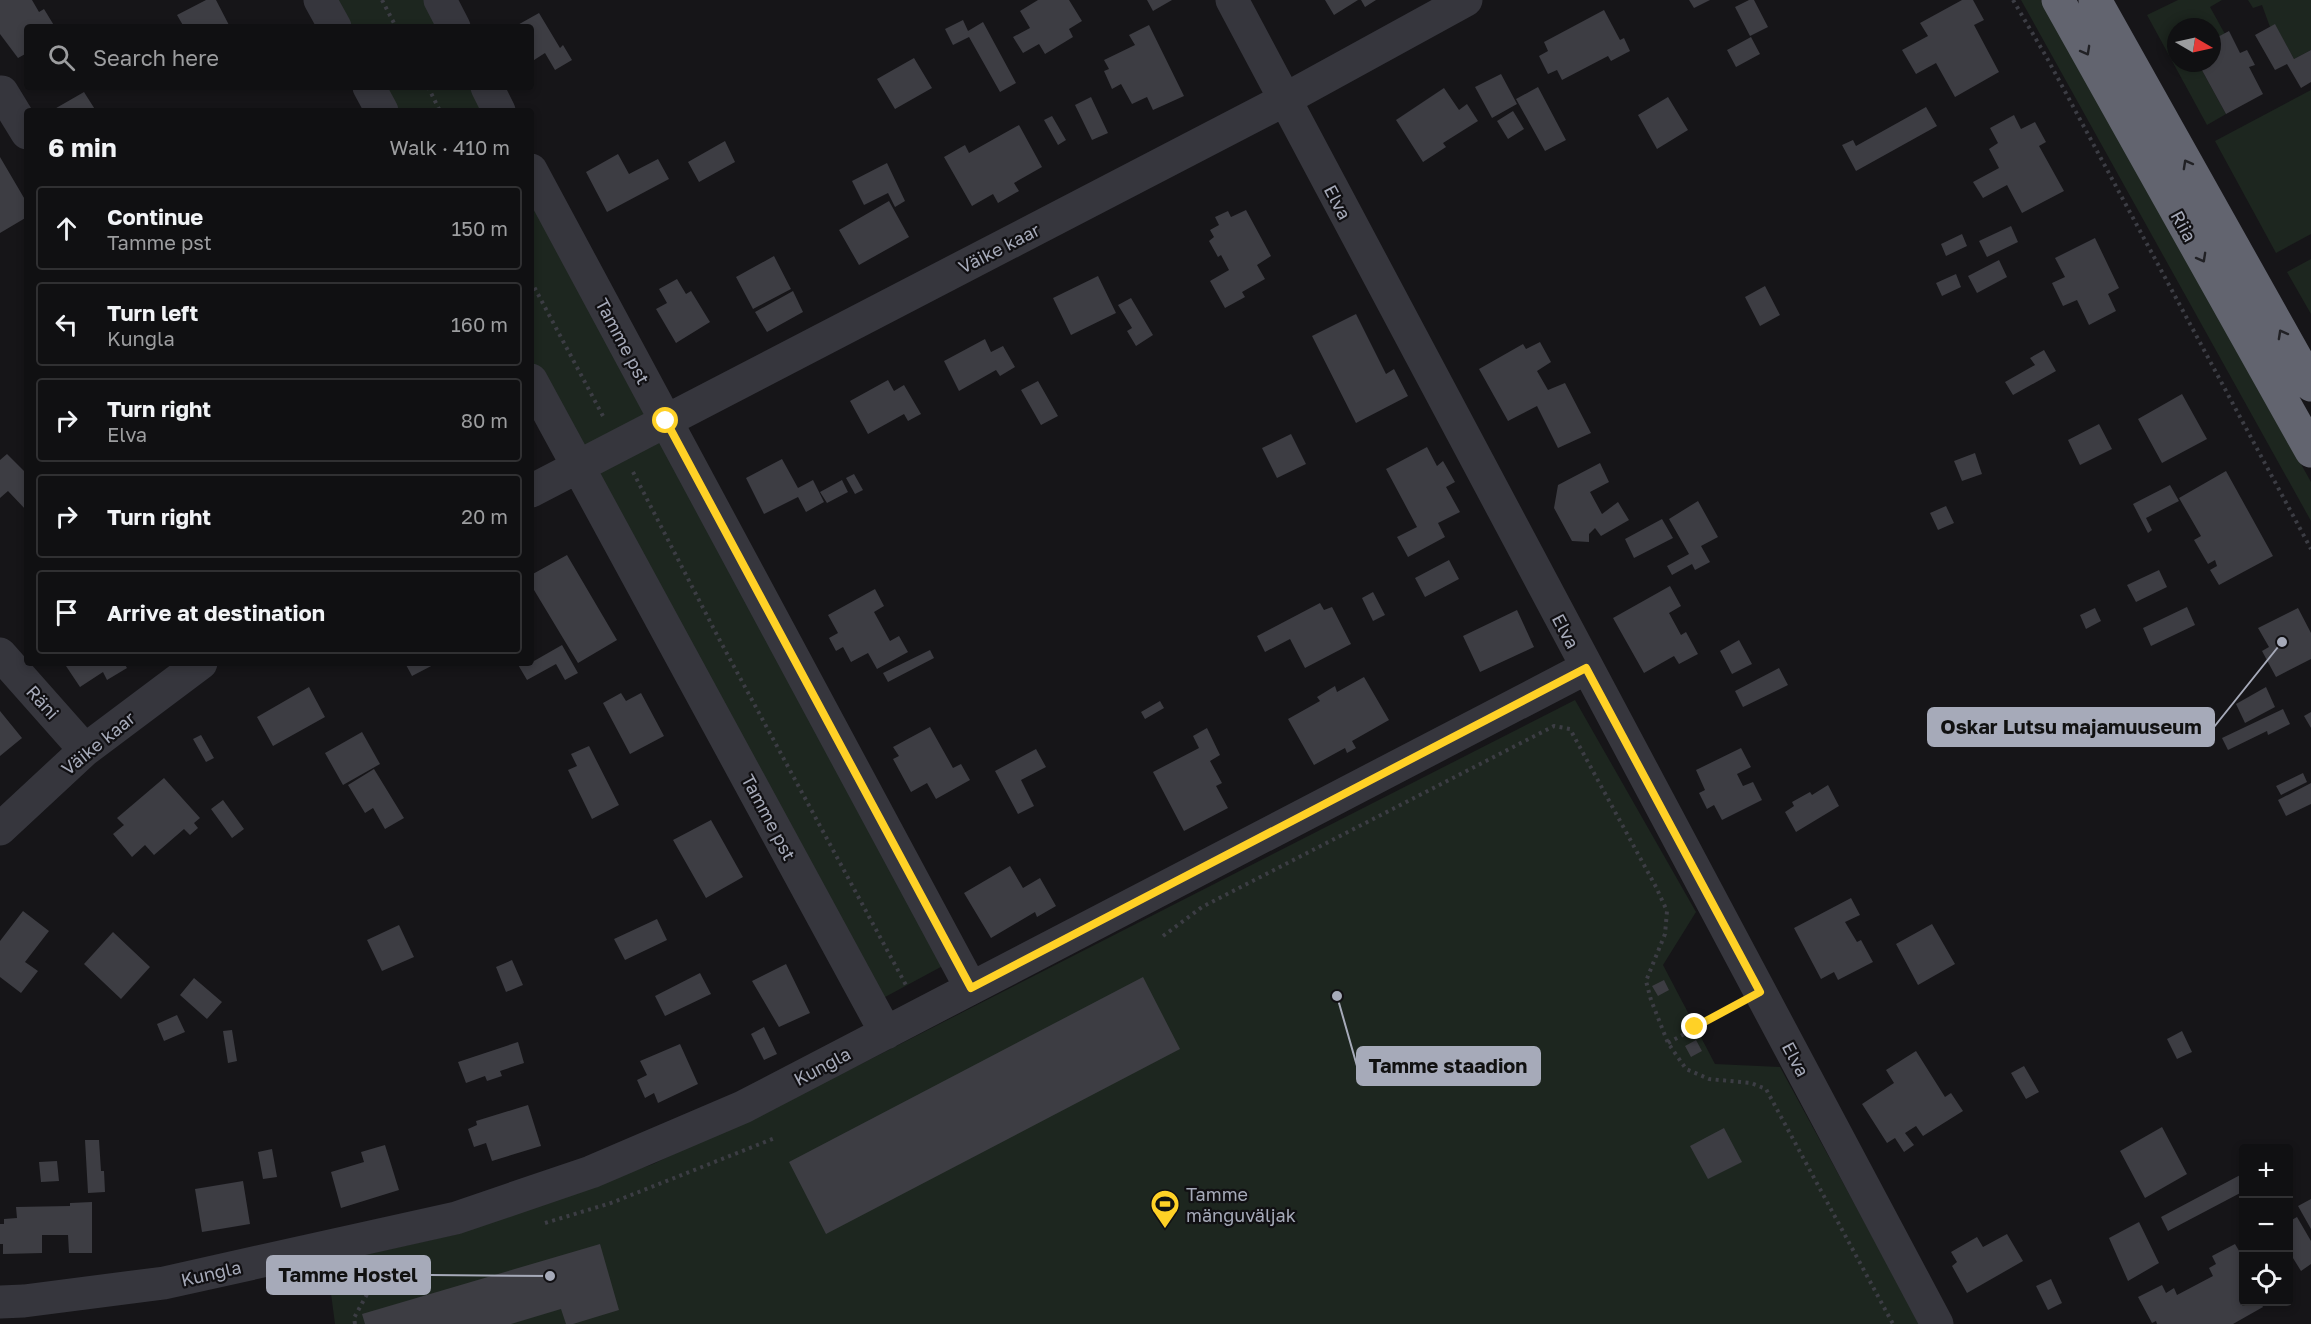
<!DOCTYPE html>
<meta charset="utf-8">
<style>
:root{--surface:#101012;--page:#1e1e20;--text:#f1f3f6;--muted:#9c9d9f;--line:#303032}
body{margin:0;font-family:"Golos Text",sans-serif;background:var(--page);color:var(--text)}
.controls{position:absolute;right:18px;bottom:18px;display:grid;overflow:hidden;border-radius:6px;box-shadow:0 3px 9px #0003}
.controls button{width:54px;height:54px;display:grid;place-items:center;padding:0;border:0;border-bottom:2px solid var(--line);background:var(--surface);color:var(--text);font:30px sans-serif}
.compass{position:absolute;left:2167px;top:18px;width:54px;height:54px;border-radius:50%;background:var(--surface);box-shadow:0 3px 9px #0003;rotate:99deg}
.stop{position:absolute;width:18px;height:18px;margin:-14px;border:4px solid #ffd126;border-radius:50%;background:#fff}
.stop.end{background:#ffd126;border-color:#fff;box-shadow:0 2px 6px #0008}
.list{margin:0;padding:0;list-style:none}
h2{display:flex;justify-content:space-between;align-items:center;height:78px;margin:0;padding:0 24px;font-size:26px}
h2 small{font-size:20px;font-weight:400;color:var(--muted)}
.list li{display:grid;grid-template-columns:39px 1fr auto;gap:18px;align-items:center;box-sizing:border-box;height:84px;margin:0 12px 12px;padding:0 12px;border:2px solid var(--line);border-radius:6px}
.list b{display:block;font-size:22px;white-space:nowrap}
.list p{margin:0;font-size:20px;white-space:nowrap;color:var(--muted)}
.list em{font-size:20px;font-style:normal;color:var(--muted)}
.icon{flex:none;width:33px;height:33px;fill:none;stroke:currentColor;stroke-width:2;stroke-linecap:round;stroke-linejoin:round}
.map{position:relative;flex:none;width:2311px;height:1324px;overflow:hidden}
.search{position:absolute;background:var(--surface);box-shadow:0 3px 9px #0003;left:24px;top:24px;width:510px;height:66px;display:flex;align-items:center;gap:15px;box-sizing:border-box;padding:0 21px;border-radius:6px;color:var(--muted);font-size:22px}
.panel{position:absolute;background:var(--surface);box-shadow:0 3px 9px #0003;left:24px;top:108px;width:510px;height:558px;border-radius:6px}
.map>svg:first-child{display:block}
</style>
<div class="map">
<svg width="2311" height="1324" viewBox="0 0 2311 1324">
<rect width="100%" height="100%" fill="#161518"/>
<!-- green -->
<path fill="#1d261f" d="M336 0H434L449 27H351Z
M2021 0H2041L2311 482V521Z
M2178 0H2222L2210 7 2225 34 2212 40V27H2176V63H2198L2226 114 2207 125 2147 15Z
M2248 0H2311V50L2294 59 2275 25 2270 27 2262 5 2253 8Z
M383 87H481L494 111H396Z
M2311 90V234L2276 253 2215 141Z
M531 180 950 962 874 1003 531 363Z
M2311 259V314L2287 272Z
M1575 700 1696 912 1663 965 1715 1064 1780 1067 1920 1324H335L327 1263 458 1234 653 1164 865 1062Z"/>
<!-- building -->
<path fill="#3d3d43" d="M0 0H32L39 12 44 9 55 27H27V53L18 58 0 34Z
M206 0H216L230 27H184L177 15Z
M1038 0H1069L1082 21 1069 29 1073 37 1045 54 1039 44 1023 53 1013 37 1030 28 1020 11Z
M1147 0H1172L1153 11Z
M1325 0H1358L1334 15Z
M1361 0H1376L1365 7Z
M1689 0H1710L1694 8Z
M1749 0H1754L1768 27 1750 36 1735 7Z
M1962 0H1973L1984 20 1974 25 1999 72 1955 97 1936 63 1916 74 1902 50 1928 36 1920 23Z
M1604 10 1620 40 1624 38 1630 51 1611 61 1608 56 1562 80 1557 70 1548 74 1539 56 1548 51 1544 42Z
M539 13 560 48 563 45 572 60 555 70 545 53 531 62V27H514Z
M963 20 968 31 983 22 1016 83 1000 92 969 37 953 45 945 29Z
M2275 24 2294 59 2311 50V82L2301 88 2287 64 2275 70 2255 35Z
M1149 25 1184 96 1153 110 1147 97 1132 104 1121 84 1112 89 1104 71 1109 69 1104 60 1135 45 1129 35Z
M2229 31 2240 53 2247 50 2255 65 2249 67 2263 94 2226 114 2198 63H2212V40Z
M1751 37 1760 54 1736 67 1727 50Z
M914 58 932 88 895 109 877 79Z
M1501 74 1517 104 1492 118 1475 87Z
M1538 87 1566 140 1545 151 1516 99Z
M1444 88 1459 110 1467 104 1478 121 1443 143 1446 147 1423 162 1396 120Z
M84 92 96 111H51Z
M1091 97 1108 133 1092 140 1075 105Z
M1668 97 1688 130 1657 149 1638 115Z
M1926 107 1937 126 1856 171 1842 145 1853 140 1856 146Z
M1513 111 1524 129 1508 139 1497 121Z
M2014 115 2021 129 2035 122 2046 142 2039 146 2064 191 2022 213 2007 185 1983 198 1973 182 1999 168 1989 149 1998 143 1990 128Z
M1052 116 1066 140 1058 145 1044 120Z
M1019 125 1042 167 1014 183 1019 191 998 203 993 194 972 206 944 157 965 145 969 153Z
M725 141 735 162 699 182 688 162Z
M618 154 629 174 658 159 669 179 607 212 586 172Z
M0 157 27 203V217L0 233Z
M887 163 905 201 895 207 888 193 864 205 852 181Z
M889 201 909 237 859 265 839 230Z
M1246 210 1271 256 1257 265 1265 279 1242 292 1245 297 1225 308 1210 281 1229 270 1221 255 1218 257 1209 241 1214 237 1210 230 1219 225 1215 217 1228 211 1231 217Z
M2011 226 2018 242 1987 257 1979 241Z
M1962 234 1967 246 1946 256 1941 244Z
M2095 238 2119 288 2108 294 2116 311 2089 325 2077 300 2063 306 2052 283 2065 277 2055 258Z
M774 256 791 289 753 309 736 277Z
M1999 260 2007 277 1977 293 1968 276Z
M1956 274 1961 287 1942 296 1936 283Z
M1098 276 1116 313 1071 335 1053 298Z
M677 279 686 294 691 291 710 322 676 343 656 309 667 303 659 289Z
M1765 286 1780 315 1760 326 1745 297Z
M793 291 803 312 767 332 755 312Z
M1131 298 1153 335 1136 346 1127 331 1132 328 1118 305Z
M1356 314 1386 374 1394 369 1408 396 1356 423 1312 336Z
M985 339 991 352 1003 346 1015 367 1000 376 996 370 959 391 944 361Z
M1540 342 1551 362 1537 371 1548 390 1565 383 1591 433 1558 448 1537 406 1508 421 1479 369 1523 344 1526 349Z
M2044 350 2056 371 2013 395 2005 382 2035 365 2030 358Z
M888 380 894 391 904 385 921 414 908 421 904 414 868 434 850 401Z
M1038 381 1058 416 1041 425 1021 390Z
M2182 394 2207 439 2162 463 2138 419Z
M2099 424 2112 449 2080 465 2068 440Z
M1291 434 1306 464 1277 478 1262 448Z
M1427 447 1437 466 1443 461 1455 482 1446 487 1460 512 1438 523 1445 537 1408 557 1397 537 1417 527 1386 469Z
M1975 453 1982 474 1962 481 1954 461Z
M7 454 27 474V511L8 491 0 498V460Z
M782 459 798 488 813 480 824 502 806 512 798 497 764 514 746 478Z
M1600 463 1609 482 1590 492 1602 514 1618 502 1629 520 1601 536 1595 528 1589 534V542L1572 541 1554 508 1558 485Z
M2226 471 2273 556 2219 585 2210 570 2217 566 2215 560 2208 564 2194 540 2201 536 2179 498Z
M854 474 863 490 855 494 846 478Z
M842 480 848 492 827 503 820 492Z
M2170 485 2179 501 2146 518 2152 530 2148 533 2133 504Z
M1698 501 1718 537 1701 546 1710 562 1695 570 1692 564 1672 575 1667 566 1689 554 1669 519Z
M1946 506 1954 523 1938 530 1930 513Z
M1662 519 1673 538 1634 558 1625 539Z
M567 555 617 640 578 663 531 585V575Z
M1449 560 1459 579 1425 597 1415 578Z
M2159 570 2167 587 2136 602 2127 585Z
M1670 586 1681 606 1669 613 1681 635 1686 632 1698 654 1679 664 1674 656 1644 673 1613 618Z
M875 589 884 606 874 612 890 641 899 636 908 652 877 669 868 653 851 662 843 647 836 651 829 638 838 633 828 615Z
M1373 592 1385 615 1373 621 1362 598Z
M1320 603 1324 610 1332 607 1351 644 1305 668 1290 639 1265 652 1257 636Z
M2187 607 2195 625 2151 646 2143 628Z
M2095 608 2101 621 2086 629 2080 615Z
M2298 608 2311 633V659L2276 677 2262 651 2269 647 2258 628Z
M1517 610 1534 647 1480 672 1463 636Z
M1739 640 1752 664 1732 674 1720 651Z
M562 645 578 673 565 680 556 664 527 680 517 663H531V656L534 661Z
M930 650 934 658 888 682 883 673Z
M64 663H124L127 668 107 680 103 672 80 687Z
M405 663H437L412 676Z
M1779 668 1788 685 1743 707 1735 691Z
M1364 677 1389 720 1352 741 1356 748 1347 753 1345 748 1314 765 1288 719 1320 701 1317 697 1335 686 1337 692Z
M309 687 325 717 273 746 257 717Z
M2266 687 2275 707 2245 723 2236 704Z
M621 693 626 701 641 693 664 736 630 754 603 703Z
M1160 701 1164 708 1145 719 1141 712Z
M2283 709 2290 724 2268 735 2267 731 2228 750 2222 738Z
M0 711 22 738 0 756Z
M2311 712V728L2304 716Z
M930 727 953 768 961 764 970 780 936 799 927 783 911 792 893 759 899 756 893 747Z
M1207 728 1220 755 1210 761 1222 783 1216 786 1228 808 1184 831 1153 772 1199 748 1193 736Z
M362 732 380 764 343 785 325 753Z
M201 735 214 758 206 762 193 739Z
M589 746 619 805 592 819 568 770 577 766 571 754Z
M1741 748 1751 767 1737 774 1743 786 1753 782 1762 800 1722 820 1714 805 1707 809 1699 793 1705 790 1696 770Z
M1036 749 1046 767 1021 780 1034 806 1018 814 995 771Z
M374 769 404 818 385 829 373 808 365 813 348 785Z
M2303 773 2307 782 2281 795 2276 786Z
M164 778 200 818 194 823 198 828 190 835 184 829 154 855 145 845 132 857 113 834 124 825 117 818Z
M2311 783V804L2286 816 2278 800Z
M1828 785 1839 806 1796 832 1785 812 1794 806 1792 802 1810 792 1812 795Z
M223 800 244 829 232 838 211 809Z
M711 820 743 877 706 898 673 840Z
M1010 866 1023 888 1040 878 1056 906 1037 917 1035 912 991 938 964 893Z
M1851 898 1860 915 1845 922 1857 942 1861 940 1873 962 1838 980 1834 972 1821 979 1794 928Z
M23 911 49 931 25 962 38 971 21 993 0 977V941Z
M657 919 667 940 625 960 614 939Z
M1932 924 1955 964 1918 985 1896 944Z
M399 925 414 957 382 971 367 940Z
M113 932 150 967 121 999 84 964Z
M512 960 523 985 506 992 496 967Z
M786 964 810 1013 779 1027 752 981Z
M700 973 711 994 665 1016 655 996Z
M1143 977 1180 1049 826 1234 789 1162Z
M194 978 222 1002 207 1019 180 995Z
M1664 980 1669 990 1658 996 1652 986Z
M177 1015 185 1032 164 1041 157 1024Z
M764 1027 777 1054 764 1060 751 1034Z
M232 1030 237 1061 228 1063 223 1031Z
M2182 1031 2192 1052 2177 1059 2167 1039Z
M1696 1040 1702 1051 1691 1057 1685 1046Z
M518 1042 524 1063 500 1071 502 1076 487 1081 485 1076 466 1083 458 1062Z
M680 1044 698 1084 658 1103 654 1093 645 1098 637 1080 647 1075 640 1061Z
M1916 1051 1945 1097 1951 1093 1963 1111 1923 1136 1916 1126 1905 1133 1914 1145 1904 1152 1895 1138 1887 1143 1862 1104 1894 1083 1886 1070Z
M2024 1066 2039 1092 2026 1099 2011 1073Z
M528 1105 541 1146 492 1161 486 1143 474 1147 468 1129 477 1125 476 1121Z
M2162 1127 2187 1174 2145 1198 2120 1151Z
M1724 1128 1742 1162 1708 1179 1690 1146Z
M85 1140H99L101 1171H104L105 1192 88 1193Z
M385 1145 399 1190 341 1208 331 1172 364 1162 361 1152Z
M272 1149 277 1177 263 1179 258 1152Z
M57 1161 59 1181 41 1182 39 1162Z
M2244 1173V1191L2168 1231 2161 1217Z
M243 1181 250 1224 202 1232 195 1189Z
M2311 1199V1229L2298 1206Z
M92 1202V1253H69L68 1235H42V1253L3 1254V1244H0V1224H4V1219L17 1218 16 1207 70 1206V1203Z
M2297 1217 2311 1241V1264L2301 1271 2288 1250V1222Z
M2139 1222 2159 1263 2128 1281 2109 1238Z
M2007 1234 2023 1261 1967 1293 1952 1266 1957 1262 1951 1252 1977 1237 1983 1247Z
M600 1244 619 1310 573 1324H566L561 1309 511 1324H365L362 1314Z
M2235 1244 2244 1259V1302H2260L2263 1307 2233 1324H2157L2156 1321 2152 1323 2138 1297 2162 1285 2166 1293 2174 1288 2177 1295 2213 1276 2209 1268 2216 1264 2212 1256Z
M2051 1279 2062 1303 2048 1310 2036 1286Z"/>
<g fill="none" stroke-linecap="round" stroke-linejoin="round">
<!-- path -->
<path stroke="#3c3d44" stroke-width="4" stroke-dasharray="3 4.5" stroke-linecap="butt" d="M382 0 396 27
M2013 0 2047 58 2311 549
M428 87 440 111
M531 281 604 418
M633 472 718 637 907 987
M1163 936 1202 907 1554 726 1570 729 1656 887 1667 911 1665 934 1646 981 1651 1000 1668 1043 1686 1069 1709 1079 1751 1083 1766 1089 1893 1324
M1668 1043 1733 1007
M545 1223 611 1203 775 1138
M355 1324 354 1318 378 1274 429 1258"/>
<!-- minor -->
<path stroke="#36363d" stroke-width="33" d="M320 0 335 27
M440 0 454 27
M1232 0 1937 1324
M369 87 382 111
M487 87 499 111
M0 93 2 92 27 133
M531 170 971 988
M531 380 886 1033
M531 491 1269 108 1466 0
M0 654 85 750
M0 829 85 750 201 663
M0 1302 24 1301 164 1283 456 1218 591 1172 743 1107 1586 668"/>
<!-- highway -->
<path stroke="#62646f" stroke-width="33" d="M2058 0 2311 451
M2095 0 2311 385"/>
</g>
<!-- one-way arrows -->
<defs><path id="oneway-chevron" d="M-2-3.5L2.5 0L-2 3.5" fill="none" stroke-width="1.6" stroke-linecap="round" stroke-linejoin="round" transform="scale(1.5)"/></defs>
<g stroke="#212125">
<use href="#oneway-chevron" transform="translate(2086 51) rotate(61)"/>
<use href="#oneway-chevron" transform="translate(2187 164) rotate(-119)"/>
<use href="#oneway-chevron" transform="translate(2202 258) rotate(61)"/>
<use href="#oneway-chevron" transform="translate(2282 334) rotate(-119)"/>
</g>
<g fill="none" stroke-linecap="round" stroke-linejoin="round">
<!-- route -->
<path stroke="#ffd126" stroke-width="8" d="M666 421 971 988 1586 668 1760 992 1695 1027"/>
</g>
<!-- icons -->
<defs>
<g id="stadium-pin" transform="scale(1.5)"><path d="M0 17L-7.5 6A9.5 9.5 0 1 1 7.5 6Z" fill="#ffd126" stroke="#111013"/><path d="M0-5a6.5 5 0 1 0 0 10a6.5 5 0 1 0 0-10ZM-3.5-1.8h7v3.6h-7Z" fill="#111"/></g>
</defs>
<g fill-rule="evenodd">
<use href="#stadium-pin" x="1165" y="1204"/>
</g>
<g text-anchor="middle" dominant-baseline="central" stroke-width="4.5" stroke-linejoin="round" paint-order="stroke">
<!-- street labels -->
<g font-size="18" fill="#a6aab9" stroke="#111013">
<text transform="translate(1338 202) rotate(62)">Elva</text>
<text transform="translate(2184 226) rotate(61)">Riia</text>
<text transform="translate(999 248) rotate(-27)">Väike kaar</text>
<text transform="translate(623 341) rotate(62)">Tamme pst</text>
<text transform="translate(1566 631) rotate(62)">Elva</text>
<text transform="translate(43 702) rotate(48)">Räni</text>
<text transform="translate(98 743) rotate(-39)">Väike kaar</text>
<text transform="translate(769 817) rotate(62)">Tamme pst</text>
<text transform="translate(1796 1059) rotate(62)">Elva</text>
<text transform="translate(822 1066) rotate(-28)">Kungla</text>
<text transform="translate(211 1273) rotate(-13)">Kungla</text>
</g>
<!-- poi labels -->
<g font-size="18" fill="#a6aab9" stroke="#111013" text-anchor="start">
<text x="1186" y="1194">Tamme<tspan x="1186" dy="21">mänguväljak</tspan></text>
</g>
</g>
<!-- callouts -->
<path fill="none" stroke="#a6aab9" stroke-width="2" d="M2282 642L2214 727M1337 996L1357 1066M550 1276L430 1275"/>
<g fill="#a6aab9" stroke="#111013" stroke-width="2">
<circle cx="2282" cy="642" r="6"/>
<circle cx="1337" cy="996" r="6"/>
<circle cx="550" cy="1276" r="6"/>
</g>
<g fill="#a6aab9" stroke="#a6aab9" stroke-width="2">
<rect x="1928" y="708" width="286" height="38" rx="6"/>
<rect x="1357" y="1047" width="183" height="38" rx="6"/>
<rect x="267" y="1256" width="163" height="38" rx="6"/>
</g>
<g font-size="20" text-anchor="middle" font-weight="bold" fill="#111">
<text x="2071" y="734">Oskar Lutsu majamuuseum</text>
<text x="1448" y="1073">Tamme staadion</text>
<text x="348" y="1282">Tamme Hostel</text>
</g>
</svg>
<div class="controls">
<button>+</button>
<button>−</button>
<button><svg class="icon" aria-label="locate" viewBox="0 0 24 24"><circle cx="12" cy="12" r="6"/><path d="M12 2v4M12 18v4M2 12h4M18 12h4"/></svg></button>
</div>
<svg class="compass" viewBox="-18 -18 36 36"><path d="M0-13l5 13h-10z" fill="#e53935"/><path d="M0 13l5-13h-10z" fill="#9c9d9f"/></svg>
<div class="stop" style="left:666px;top:421px"></div>
<div class="stop end" style="left:1695px;top:1027px"></div>
<div class="search"><svg class="icon" aria-label="search" viewBox="0 0 24 24"><circle cx="10" cy="10" r="6"/><path d="M15 15l6 6"/></svg>Search here</div>
<section class="panel">
<h2>6 min<small>Walk · 410 m</small></h2>
<ul class="list">
<li><svg class="icon" aria-label="ahead" viewBox="0 0 24 24"><path d="M12 20V5M6 11l6-6 6 6"/></svg><div><b>Continue</b><p>Tamme pst</p></div><em>150 m</em></li>
<li><svg class="icon" aria-label="left" viewBox="0 0 24 24"><path d="M17 20v-9H6M10 6l-5 5 5 5"/></svg><div><b>Turn left</b><p>Kungla</p></div><em>160 m</em></li>
<li><svg class="icon" aria-label="right" viewBox="0 0 24 24"><path d="M7 20v-9h11M14 6l5 5-5 5"/></svg><div><b>Turn right</b><p>Elva</p></div><em>80 m</em></li>
<li><svg class="icon" aria-label="right" viewBox="0 0 24 24"><path d="M7 20v-9h11M14 6l5 5-5 5"/></svg><div><b>Turn right</b></div><em>20 m</em></li>
<li><svg class="icon" aria-label="arrive" viewBox="0 0 24 24"><path d="M6 21V4h12l-3 4 3 4H6"/></svg><div><b>Arrive at destination</b></div></li>
</ul>
</section>
</div>
